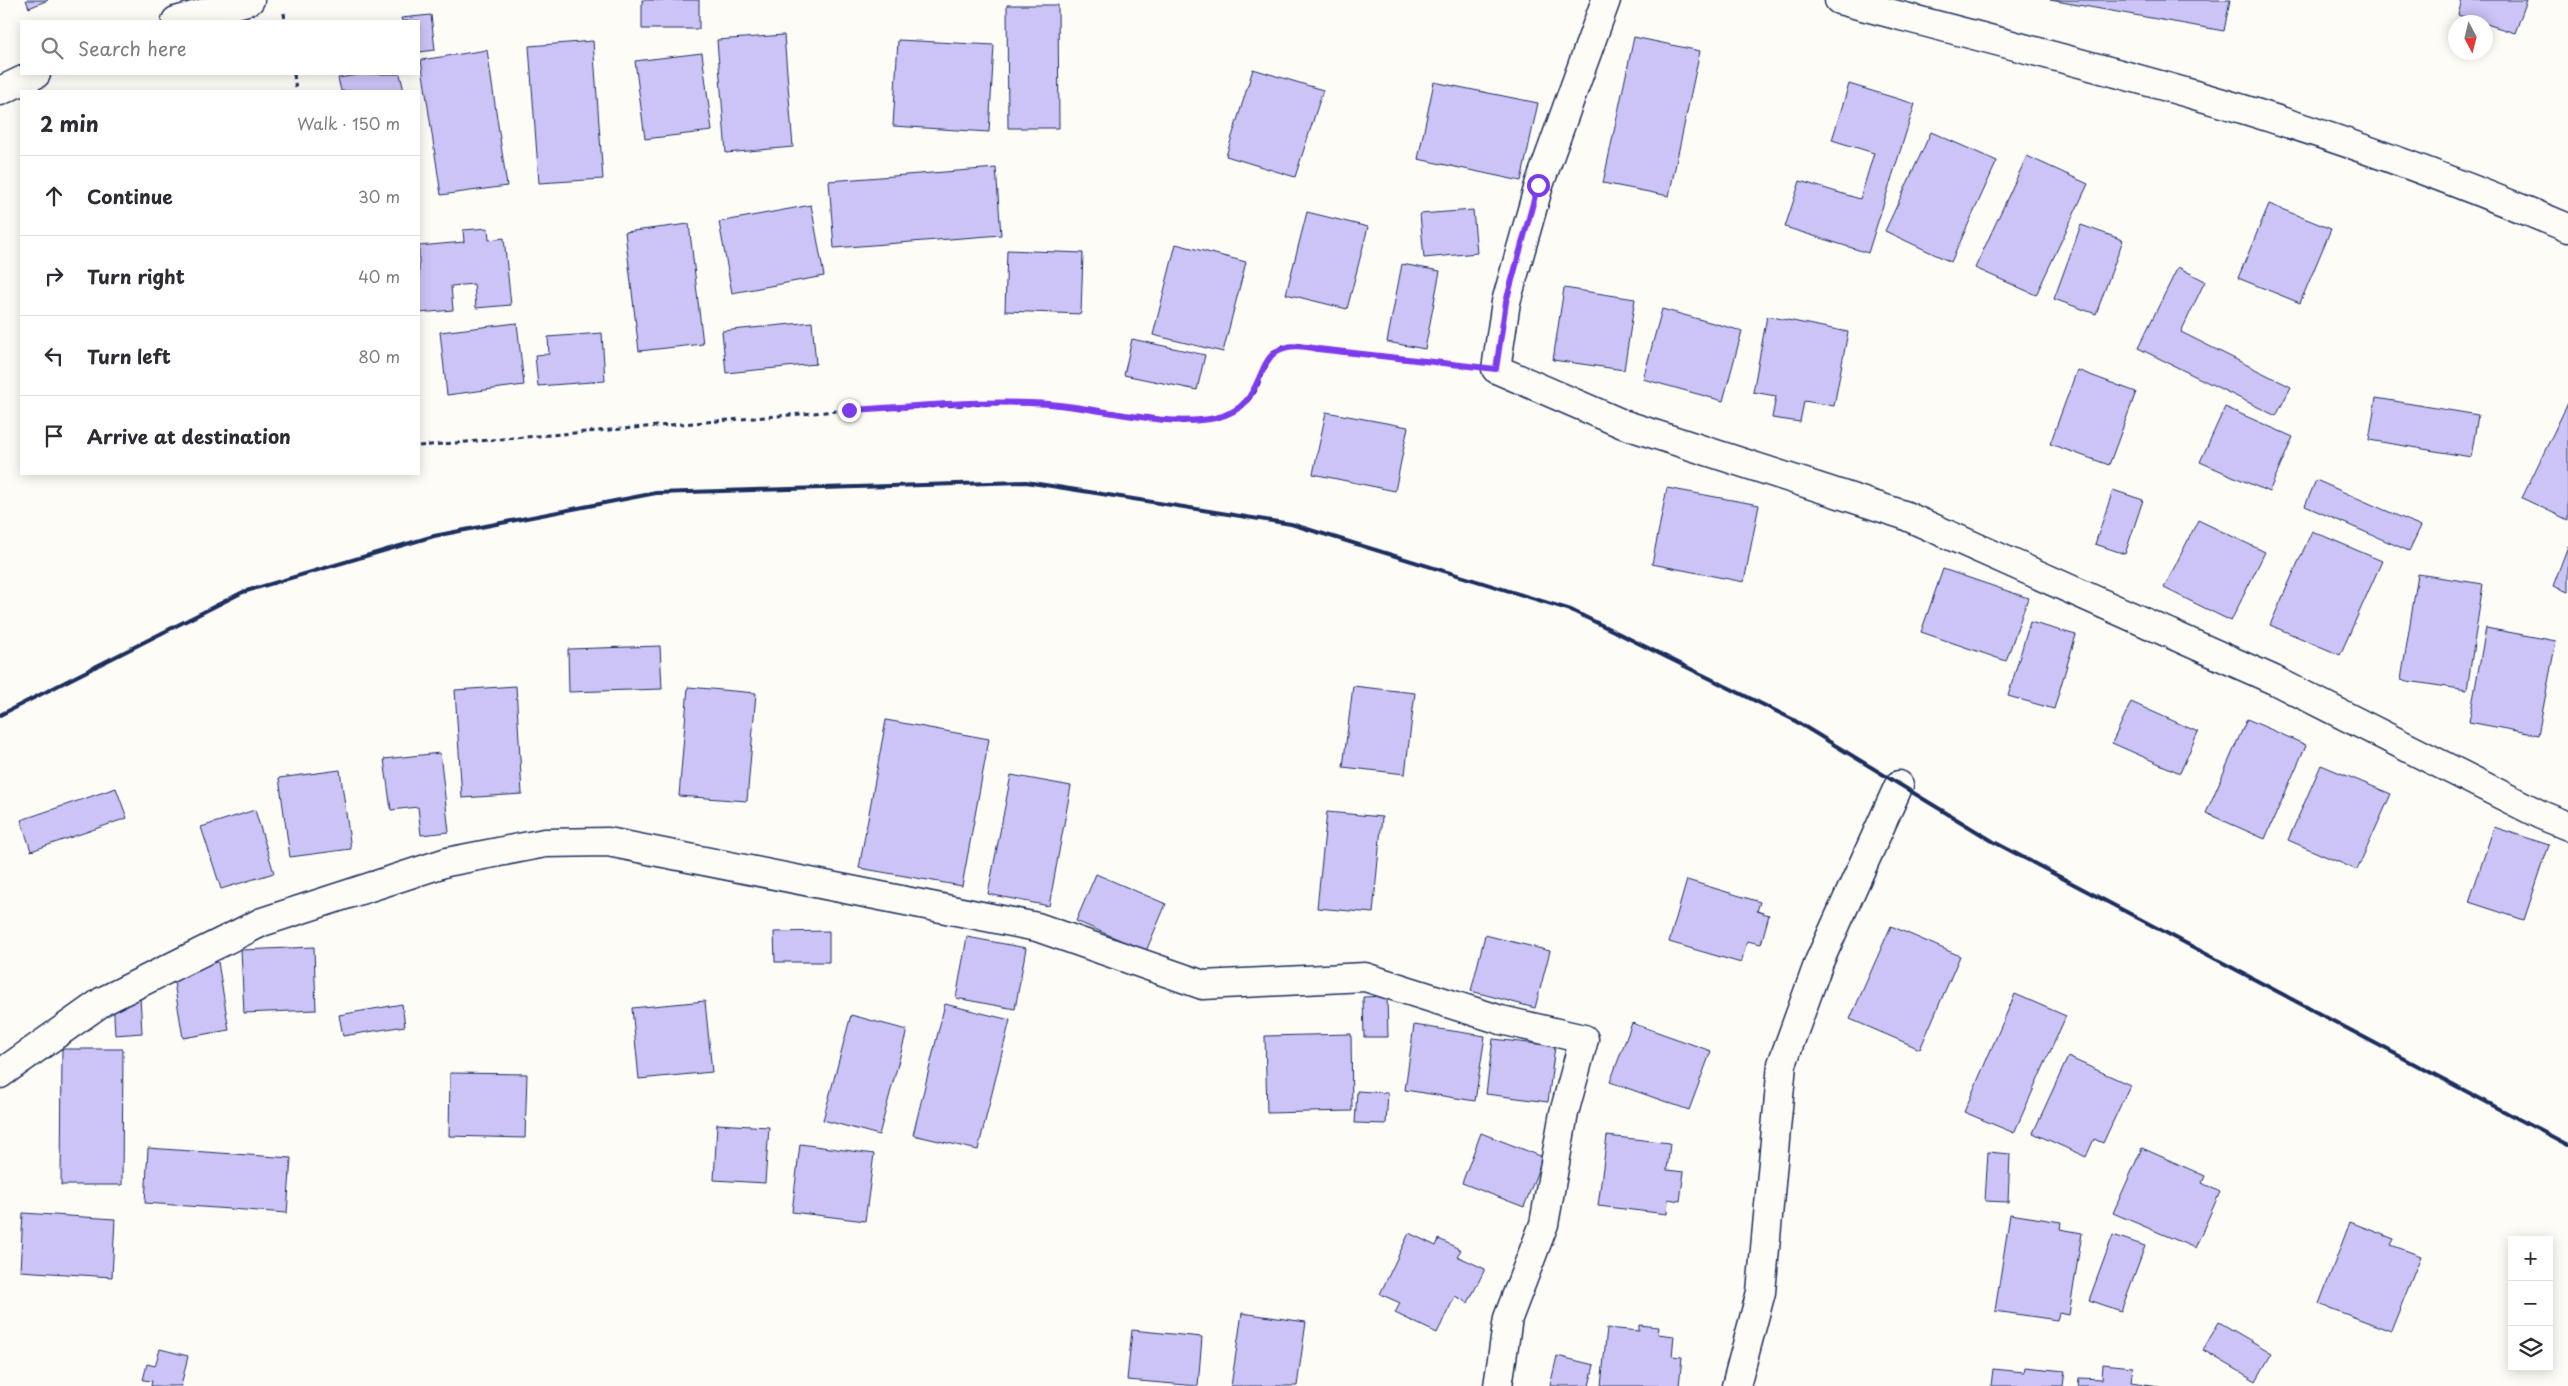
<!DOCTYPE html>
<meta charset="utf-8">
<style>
:root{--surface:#fff;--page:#f7f7f7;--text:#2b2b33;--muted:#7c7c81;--line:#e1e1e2}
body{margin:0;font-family:"Playpen Sans",sans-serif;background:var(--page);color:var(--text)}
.controls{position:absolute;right:15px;bottom:15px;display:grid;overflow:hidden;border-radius:0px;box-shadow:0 2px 12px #0003}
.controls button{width:45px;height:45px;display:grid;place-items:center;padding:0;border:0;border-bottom:1px solid var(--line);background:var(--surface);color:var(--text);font:25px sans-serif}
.compass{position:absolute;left:2448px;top:15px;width:45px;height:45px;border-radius:50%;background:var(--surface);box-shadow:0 2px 12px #0003;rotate:173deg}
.stop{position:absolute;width:15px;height:15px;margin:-11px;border:4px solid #7c3aed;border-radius:50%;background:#fff}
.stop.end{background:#7c3aed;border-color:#fff;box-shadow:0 1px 5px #0008}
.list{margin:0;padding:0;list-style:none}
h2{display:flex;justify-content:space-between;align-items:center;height:65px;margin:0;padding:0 20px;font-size:21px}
h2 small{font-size:16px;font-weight:400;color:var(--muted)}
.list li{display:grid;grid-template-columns:32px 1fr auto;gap:15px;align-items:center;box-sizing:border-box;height:80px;padding:0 20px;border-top:1px solid var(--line)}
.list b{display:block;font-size:19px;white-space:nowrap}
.list em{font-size:16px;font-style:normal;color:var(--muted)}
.icon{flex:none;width:28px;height:28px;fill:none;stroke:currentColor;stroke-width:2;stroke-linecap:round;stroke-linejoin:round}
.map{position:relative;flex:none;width:2568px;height:1386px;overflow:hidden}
.search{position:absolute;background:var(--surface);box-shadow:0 2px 12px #0003;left:20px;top:20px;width:400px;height:55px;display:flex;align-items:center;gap:12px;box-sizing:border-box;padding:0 18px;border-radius:0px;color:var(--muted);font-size:19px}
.panel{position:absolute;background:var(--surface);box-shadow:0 2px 12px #0003;left:20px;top:90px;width:400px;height:385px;border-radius:0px}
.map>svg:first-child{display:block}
</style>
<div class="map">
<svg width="2568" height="1386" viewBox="0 0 2568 1386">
<rect width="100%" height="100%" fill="#fdfcf7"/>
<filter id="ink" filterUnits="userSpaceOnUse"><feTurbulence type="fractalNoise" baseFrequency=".02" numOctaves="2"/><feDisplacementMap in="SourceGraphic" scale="10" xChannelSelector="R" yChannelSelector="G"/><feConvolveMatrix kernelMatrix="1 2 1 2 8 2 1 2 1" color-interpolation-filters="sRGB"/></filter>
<g filter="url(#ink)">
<!-- building -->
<path fill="#ccc4f6" stroke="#1b2f5e" d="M26 0H48L29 8Z
M642 0H699V29H642Z
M2050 0H2230L2224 31Z
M2462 0H2527L2515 33 2458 15Z
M1007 5H1058L1059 128H1008Z
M431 15 435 50 419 52V21H402L401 18Z
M784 35 793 147 726 153 717 40Z
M1634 37 1700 51 1669 196 1603 183Z
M898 40 994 45 989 132 893 126Z
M593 41 603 179 539 183 529 46Z
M487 50 507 186 441 195 421 60Z
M702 53 712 131 645 139 635 61Z
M1253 69 1323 90 1295 177 1226 156Z
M364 74H400L404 91H341L338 78Z
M1434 82 1538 103 1521 181 1418 159Z
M1849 84 1915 104 1868 253 1785 227 1800 181 1860 199 1874 153 1832 140Z
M1931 132 1997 161 1951 262 1885 231Z
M2027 156 2088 184 2036 295 1975 268Z
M996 168 1001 235 834 248 829 181Z
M2269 204 2331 229 2300 303 2238 278Z
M811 205 824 276 732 293 719 222Z
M1473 210 1477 253 1424 258 1420 214Z
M1307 212 1368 227 1347 309 1286 294Z
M689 224 703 344 639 351 625 232Z
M2081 225 2123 240 2096 314 2054 299Z
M488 228 489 240 504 238 511 305 476 308 474 284 451 286 453 310 419 313V246L464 242 463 230Z
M1176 244 1246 262 1223 352 1153 335Z
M1007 250 1083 253 1081 314 1005 311Z
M1402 264 1440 271 1425 349 1387 342Z
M2178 267 2205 281 2181 332 2291 387 2276 416 2138 348Z
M1564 288 1635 299 1624 370 1553 360Z
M1662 309 1742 331 1723 401 1643 379Z
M1767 316 1848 332 1834 406 1804 401 1800 422 1772 418 1776 396 1753 392Z
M812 322 816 364 726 373 722 331Z
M517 323 524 385 447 395 440 332Z
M602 333 605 381 538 386 535 355 549 354 548 337Z
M1132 339 1205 355 1197 390 1124 375Z
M2077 370 2136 392 2109 465 2050 444Z
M2376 398 2478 415 2471 457 2369 440Z
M2568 403V520L2522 498Z
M2225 407 2293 437 2269 492 2200 462Z
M1326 412 1408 427 1395 491 1313 474Z
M2316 480 2421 526 2409 551 2305 506Z
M1667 488 1759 505 1744 582 1652 564Z
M2113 490 2143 500 2125 554 2095 544Z
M2198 520 2265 552 2231 621 2164 588Z
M2312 531 2382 561 2340 655 2270 625Z
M2568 546V592L2553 586Z
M1943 569 2028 598 2006 661 1921 632Z
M2418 574 2483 584 2467 690 2401 680Z
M2030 622 2076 635 2054 709 2008 696Z
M2486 628 2556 641 2538 735 2469 722Z
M660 646 662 689 569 692 568 649Z
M516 686 522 794 462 798 455 690Z
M1353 686 1415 693 1405 774 1343 767Z
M688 687 756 693 747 801 679 796Z
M2131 702 2198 732 2180 773 2112 743Z
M2247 719 2306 745 2265 839 2206 813Z
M886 720 989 739 962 886 859 868Z
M440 753 449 832 421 835 418 807 391 810 384 759Z
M2321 765 2391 794 2357 870 2288 840Z
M340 770 351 849 290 857 279 778Z
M1011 775 1071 786 1049 906 988 894Z
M116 788 127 818 31 851 21 820Z
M255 810 274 873 221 889 201 827Z
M1327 812 1382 817 1373 913 1317 908Z
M2494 827 2549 845 2524 920 2469 902Z
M1096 874 1166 904 1146 951 1076 921Z
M1687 880 1760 902 1757 911 1769 915 1761 944 1747 941 1741 963 1669 942Z
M1891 926 1960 956 1920 1049 1850 1019Z
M829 931V962H775L774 932Z
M1485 935 1550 951 1535 1008 1471 991Z
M967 937 1026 948 1015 1009 956 998Z
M314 947 316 1010 244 1013 241 950Z
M218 962 229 1030 183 1038 172 970Z
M2015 994 2066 1016 2014 1133 1964 1112Z
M140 995 142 1033 115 1035 113 996Z
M1387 996 1388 1037H1364L1363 997Z
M705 1001 712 1072 639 1079 632 1008Z
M402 1004 405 1026 343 1036 339 1015Z
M945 1004 1010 1020 978 1150 913 1135Z
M851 1015 907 1030 879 1135 823 1120Z
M1632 1023 1711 1051 1689 1110 1610 1082Z
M1414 1025 1485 1036 1475 1101 1405 1090Z
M1351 1034 1352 1111 1267 1113 1265 1036Z
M1493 1039 1555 1046 1548 1102 1486 1094Z
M62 1049H123L122 1185H61Z
M2068 1057 2130 1085 2103 1143 2094 1139 2086 1157 2033 1133Z
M450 1073 527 1074 525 1138 449 1136Z
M1357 1091 1388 1093 1386 1124 1355 1123Z
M717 1124 769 1127 765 1183 714 1180Z
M1481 1133 1543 1157 1524 1207 1462 1183Z
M1607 1136 1670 1143 1667 1170 1684 1172 1680 1201 1668 1199 1667 1214 1598 1206Z
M800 1144 874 1154 865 1221 792 1212Z
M148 1148 291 1158 287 1213 145 1203Z
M2142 1148 2205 1176 2202 1183 2220 1192 2195 1248 2113 1213Z
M1988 1152 2010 1154 2008 1202 1985 1201Z
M23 1213 115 1219 112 1277 20 1271Z
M2010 1214 2061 1222 2060 1229 2082 1233 2069 1315 2059 1313 2057 1320 1995 1311Z
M2350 1222 2394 1239 2391 1245 2421 1256 2391 1331 2319 1304Z
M1409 1233 1436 1246 1439 1239 1461 1250 1457 1256 1485 1269 1468 1303 1455 1296 1437 1333 1395 1313 1400 1303 1380 1294Z
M2113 1235 2145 1246 2121 1311 2089 1300Z
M1242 1313 1306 1322 1297 1386H1231Z
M2219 1322 2272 1353 2256 1381 2203 1350Z
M1639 1325 1659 1327 1658 1334 1674 1336 1672 1356 1682 1357 1679 1386H1601L1607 1328 1639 1331Z
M1132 1330 1202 1337 1198 1386 1127 1380Z
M160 1349 188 1356 181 1386H151L152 1381 143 1380 147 1364 155 1366Z
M1557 1356 1594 1365 1589 1386H1550Z
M2103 1364 2133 1367 2131 1382 2159 1386H2078L2079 1378 2102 1379Z
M2025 1367 2065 1371 2063 1386H1991L1993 1369 2024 1372Z"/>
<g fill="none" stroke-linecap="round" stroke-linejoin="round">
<!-- street casing -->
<g stroke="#1b2f5e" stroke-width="31">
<path id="street" d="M1606 0 1539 185 1506 302 1496 369 1623 424 1904 515 2274 680 2541 815 2568 826
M1839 0C1958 31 2077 61 2195 95 2322 131 2447 177 2568 228
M176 21 250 0
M0 91 36 74
M0 1074 103 1001 262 922 447 862 545 843 608 842 1037 927 1203 985 1365 977 1501 1020 1584 1039 1564 1113 1544 1224 1508 1318 1498 1386
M1736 1386 1761 1292 1782 1064 1819 962 1899 785"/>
</g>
<!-- path -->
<path stroke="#1b2f5e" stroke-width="3" stroke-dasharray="5 4" stroke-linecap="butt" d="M284 13 285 21
M294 74 296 91
M419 446 849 410 1007 403 1049 404 1183 422 1217 418 1242 407 1255 392 1272 353 1283 346 1299 345 1318 349 1462 365"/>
<!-- street -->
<use href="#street" stroke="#fdfcf7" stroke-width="28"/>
<!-- rail -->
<path stroke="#1b2f5e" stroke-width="4" d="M0 715 243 592 434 536 656 493 1026 482 1291 524 1571 610 1792 719 1994 842 2568 1145"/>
</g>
</g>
<g fill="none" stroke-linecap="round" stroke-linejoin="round" filter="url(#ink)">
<!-- route -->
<path stroke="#7c3aed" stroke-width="6" d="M849 410C915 407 983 399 1050 404 1099 408 1168 428 1215 418 1281 404 1240 331 1318 349L1496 369 1506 302 1538 185"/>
</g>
</svg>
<div class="controls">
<button>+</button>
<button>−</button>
<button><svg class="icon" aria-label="layers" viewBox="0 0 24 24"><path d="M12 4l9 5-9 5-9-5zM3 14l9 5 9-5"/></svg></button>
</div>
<svg class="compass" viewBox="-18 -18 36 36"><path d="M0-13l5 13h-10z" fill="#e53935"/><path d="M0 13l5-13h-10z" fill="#7c7c81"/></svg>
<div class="stop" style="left:1538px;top:185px"></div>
<div class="stop end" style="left:849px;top:410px"></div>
<div class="search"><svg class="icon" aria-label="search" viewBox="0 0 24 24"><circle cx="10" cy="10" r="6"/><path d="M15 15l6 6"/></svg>Search here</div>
<section class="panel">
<h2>2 min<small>Walk · 150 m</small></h2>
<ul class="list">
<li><svg class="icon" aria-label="ahead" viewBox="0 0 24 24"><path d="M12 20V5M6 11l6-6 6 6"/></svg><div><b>Continue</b></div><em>30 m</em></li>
<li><svg class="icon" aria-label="right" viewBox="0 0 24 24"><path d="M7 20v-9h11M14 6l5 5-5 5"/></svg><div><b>Turn right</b></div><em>40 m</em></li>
<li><svg class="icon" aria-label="left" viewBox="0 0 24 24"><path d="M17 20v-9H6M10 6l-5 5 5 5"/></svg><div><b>Turn left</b></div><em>80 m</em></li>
<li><svg class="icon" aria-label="arrive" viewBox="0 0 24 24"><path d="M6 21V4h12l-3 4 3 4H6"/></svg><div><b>Arrive at destination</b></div></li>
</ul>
</section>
</div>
